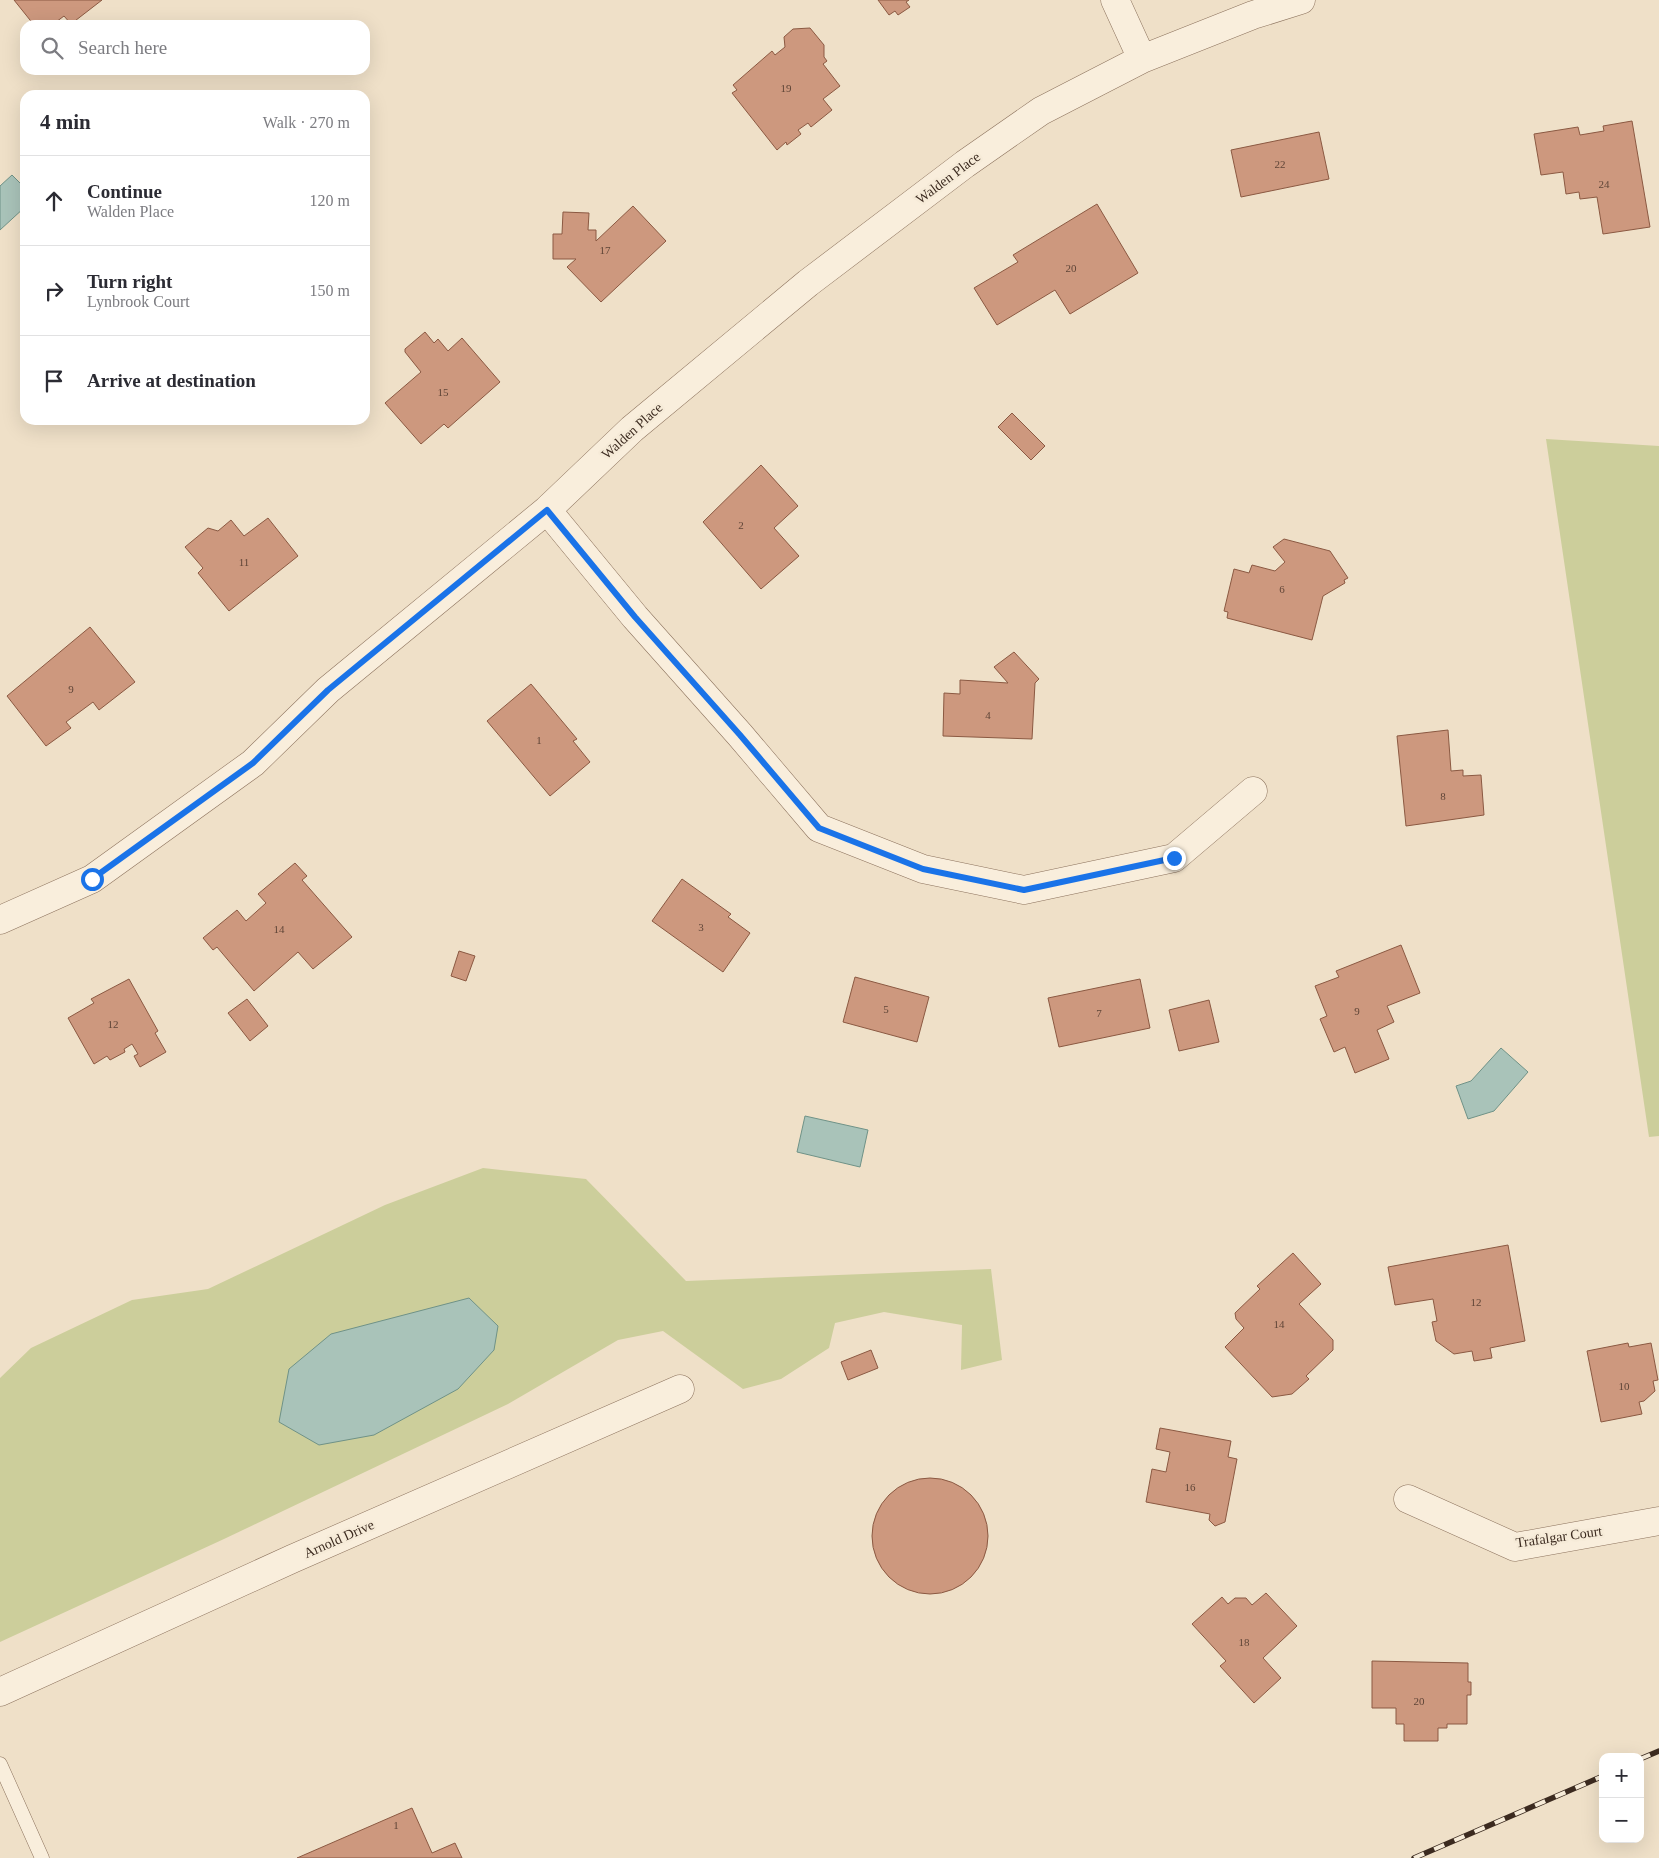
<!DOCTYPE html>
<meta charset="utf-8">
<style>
:root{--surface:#fff;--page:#f7f7f7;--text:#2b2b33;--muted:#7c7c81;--line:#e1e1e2}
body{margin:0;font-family:Georgia,serif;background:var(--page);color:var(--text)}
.controls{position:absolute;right:15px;bottom:15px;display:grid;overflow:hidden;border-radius:10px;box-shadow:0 5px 20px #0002}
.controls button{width:45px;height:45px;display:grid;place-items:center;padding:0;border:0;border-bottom:1px solid var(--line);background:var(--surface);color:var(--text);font:25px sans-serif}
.stop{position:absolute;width:15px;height:15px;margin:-11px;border:4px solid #1a73e8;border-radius:50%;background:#fff}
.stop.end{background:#1a73e8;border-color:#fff;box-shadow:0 1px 5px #0008}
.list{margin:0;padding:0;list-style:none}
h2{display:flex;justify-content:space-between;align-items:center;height:65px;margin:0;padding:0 20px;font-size:21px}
h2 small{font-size:16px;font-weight:400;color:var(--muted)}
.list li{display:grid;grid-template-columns:32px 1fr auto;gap:15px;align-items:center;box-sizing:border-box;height:90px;padding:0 20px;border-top:1px solid var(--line)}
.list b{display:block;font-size:19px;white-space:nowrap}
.list p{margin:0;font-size:16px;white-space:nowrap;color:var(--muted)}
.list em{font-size:16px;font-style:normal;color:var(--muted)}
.icon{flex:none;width:28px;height:28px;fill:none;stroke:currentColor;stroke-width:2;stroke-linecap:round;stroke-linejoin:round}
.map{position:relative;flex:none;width:1659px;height:1858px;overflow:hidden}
.search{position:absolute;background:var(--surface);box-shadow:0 5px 20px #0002;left:20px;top:20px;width:350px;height:55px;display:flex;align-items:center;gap:12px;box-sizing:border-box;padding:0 18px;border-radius:15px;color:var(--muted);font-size:19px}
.panel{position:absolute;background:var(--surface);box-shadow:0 5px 20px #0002;left:20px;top:90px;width:350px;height:335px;border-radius:15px}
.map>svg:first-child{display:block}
</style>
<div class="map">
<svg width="1659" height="1858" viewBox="0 0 1659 1858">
<rect width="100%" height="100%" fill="#efe0c8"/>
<!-- green -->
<path fill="#ccce9b" d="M1546 439 1659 446V1136L1649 1137Z
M483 1168 586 1179 686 1281 991 1269 1002 1360 961 1370 962 1325 884 1312 835 1323 829 1348 781 1379 743 1389 663 1331 618 1340 508 1404 224 1539 0 1642V1378L31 1348 132 1300 208 1289 385 1205Z"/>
<!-- water -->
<path fill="#a9c3b9" stroke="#6f9287" d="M12 175 25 188V207L0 230V186Z
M1501 1048 1528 1072 1494 1111 1468 1119 1456 1086 1471 1081Z
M805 1116 868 1130 860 1167 797 1152Z
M469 1298 498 1326 494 1350 458 1389 374 1435 319 1445 279 1422 289 1369 331 1334Z"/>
<!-- building -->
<path fill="#cd987e" stroke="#8b5942" d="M14 0H102L71 24 64 16 52 25H34Z
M878 0H909L906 2 910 7 898 15 895 11 889 15Z
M810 28 824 45V57L827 61 823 64 840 86 823 99 832 110 811 127 808 123 798 130 801 134 787 145 786 142 777 150 732 93 737 90 733 85 772 51 775 55 785 47 784 37 793 29Z
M1632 121 1650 227 1603 234 1597 197 1580 199 1579 192 1566 194 1563 172 1541 175 1534 134 1578 127 1580 135 1604 131 1603 126Z
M1319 132 1329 179 1241 197 1231 150Z
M1097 204 1138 273 1070 314 1055 290 997 325 974 288 1018 262 1013 255Z
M633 206 666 241 601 302 567 267 576 259H553V234H562L563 212 589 213 588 230H596V241Z
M425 332 434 343 438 339 448 351 462 338 500 382 448 428 444 424 421 444 385 403 421 372 405 352V349Z
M1012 413 1045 446 1031 460 998 427Z
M761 465 798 506 774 528 799 556 761 589 703 522Z
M268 518 298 556 229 611 198 573 203 568 185 547 208 528 218 531 231 520 244 536Z
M1284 539 1330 551 1348 578 1344 580 1345 583 1323 596 1312 640 1227 618 1228 612 1224 611 1234 569 1249 573 1252 565 1275 571 1285 562 1273 547Z
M90 627 135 682 99 710 93 702 66 722 71 728 46 746 7 696Z
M1014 652 1039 679 1035 683 1032 739 943 736 944 693 960 694V680L1008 683 994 667Z
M531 684 577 739 573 741 590 762 550 796 487 721Z
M1448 730 1451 771 1463 770V776L1481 775 1484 815 1406 826 1397 736Z
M295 863 307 876 302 880 352 937 313 969 298 952 254 991 217 947 213 950 203 938 237 910 246 921 266 903 258 894Z
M682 879 731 914 728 917 750 933 723 972 652 921Z
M1401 945 1420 993 1387 1006 1394 1022 1377 1030 1389 1059 1355 1073 1345 1047 1334 1052 1320 1019 1327 1016 1315 986 1339 977 1336 971Z
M459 951 475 956 466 981 451 976Z
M855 977 929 997 917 1042 843 1022Z
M129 979 158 1031 155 1033 166 1052 140 1067 134 1056 138 1054 132 1044 124 1049 125 1052 110 1060 107 1056 94 1064 68 1018 94 1003 91 999Z
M1140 979 1150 1028 1059 1047 1048 998Z
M247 999 268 1026 250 1041 228 1013Z
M1209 1000 1219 1042 1179 1051 1169 1010Z
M1508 1245 1525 1341 1490 1348 1492 1358 1474 1361 1472 1351 1454 1354 1436 1341 1432 1322 1437 1321 1433 1299 1395 1305 1388 1267Z
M1293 1253 1321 1284 1299 1304 1333 1340V1350L1306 1376 1309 1379 1292 1394 1272 1397 1225 1347 1244 1328 1236 1319 1235 1313 1260 1289 1257 1286Z
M1628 1343 1629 1347 1651 1343 1658 1380 1653 1381 1655 1391 1644 1401 1639 1402 1642 1414 1601 1422 1587 1351Z
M871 1350 878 1368 848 1380 841 1362Z
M1160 1428 1231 1441 1228 1457 1237 1459 1225 1522 1215 1526 1209 1520 1210 1514 1146 1502 1152 1469 1166 1472 1170 1452 1156 1449Z
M872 1536a58 58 0 1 1 116 0a58 58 0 1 1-116 0Z
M1266 1593 1297 1626 1263 1658 1281 1678 1254 1703 1220 1666 1226 1661 1192 1624 1222 1597 1228 1604 1235 1598H1246L1252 1605Z
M1372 1661 1468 1663V1682H1471V1695H1467V1724H1447V1728H1438V1741H1404V1724H1396V1708H1372Z
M412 1808 432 1853 455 1843 462 1858H297Z"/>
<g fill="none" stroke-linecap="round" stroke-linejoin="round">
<!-- service casing -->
<g stroke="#8c725d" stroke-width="15">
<path id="service" d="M0 1764 42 1858"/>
</g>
<!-- minor casing -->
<g stroke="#8c725d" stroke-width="29">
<path id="minor" d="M1115 0 1142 59
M547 510 635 617 740 735 819 828 923 869 1024 890 1174 858 1253 791
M0 920 92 879 253 763 328 690 547 510 632 429 808 283 965 164 1041 111 1142 59 1253 15 1301 0
M1408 1499 1515 1547 1659 1521
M0 1692 292 1559 680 1389"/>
</g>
<!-- service -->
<use href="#service" stroke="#f9eedc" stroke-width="14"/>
<!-- minor -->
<use href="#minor" stroke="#f9eedc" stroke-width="28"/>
<!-- rail casing -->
<g stroke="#3c2b20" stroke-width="5.5">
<path id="rail" d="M1640 1759 1659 1751
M1414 1858 1603 1776"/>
</g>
<!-- rail -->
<use href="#rail" stroke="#f6ebd8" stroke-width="4" stroke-dasharray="11" stroke-linecap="butt"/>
</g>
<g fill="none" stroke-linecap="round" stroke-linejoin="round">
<!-- route -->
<path stroke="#1a73e8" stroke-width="6" d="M92 879 253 763 328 690 547 510 635 617 740 735 819 828 923 869 1024 890 1174 858"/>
</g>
<g text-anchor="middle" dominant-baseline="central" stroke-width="5" stroke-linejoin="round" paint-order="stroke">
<!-- number labels -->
<g font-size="11" fill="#604638">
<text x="786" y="88">19</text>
<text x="1280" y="164">22</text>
<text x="1604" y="184">24</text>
<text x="605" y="250">17</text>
<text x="1071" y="268">20</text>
<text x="443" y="392">15</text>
<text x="741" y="525">2</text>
<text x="244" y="562">11</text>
<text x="1282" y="589">6</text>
<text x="71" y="689">9</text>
<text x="988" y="715">4</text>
<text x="539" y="740">1</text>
<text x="1443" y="796">8</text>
<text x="701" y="927">3</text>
<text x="279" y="929">14</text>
<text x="886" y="1009">5</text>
<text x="1357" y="1011">9</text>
<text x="1099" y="1013">7</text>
<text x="113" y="1024">12</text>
<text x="1476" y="1302">12</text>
<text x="1279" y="1324">14</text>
<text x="1624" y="1386">10</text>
<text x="1190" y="1487">16</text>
<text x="1244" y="1642">18</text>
<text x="1419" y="1701">20</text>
<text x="396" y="1825">1</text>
</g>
<!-- street labels -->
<g font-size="14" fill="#3c2b20" stroke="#f6ebd8">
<text transform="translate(948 178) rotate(-37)">Walden Place</text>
<text transform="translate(632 431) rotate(-42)">Walden Place</text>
<text transform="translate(1559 1537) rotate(-8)">Trafalgar Court</text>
<text transform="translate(339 1539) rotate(-24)">Arnold Drive</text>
</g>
</g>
</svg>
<div class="controls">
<button>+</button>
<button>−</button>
</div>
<div class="stop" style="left:92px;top:879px"></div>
<div class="stop end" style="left:1174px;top:858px"></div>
<div class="search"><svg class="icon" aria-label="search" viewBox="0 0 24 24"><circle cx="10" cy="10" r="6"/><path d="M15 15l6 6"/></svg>Search here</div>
<section class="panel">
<h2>4 min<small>Walk · 270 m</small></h2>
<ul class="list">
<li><svg class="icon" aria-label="ahead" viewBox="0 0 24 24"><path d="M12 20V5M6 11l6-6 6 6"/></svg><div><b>Continue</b><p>Walden Place</p></div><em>120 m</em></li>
<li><svg class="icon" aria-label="right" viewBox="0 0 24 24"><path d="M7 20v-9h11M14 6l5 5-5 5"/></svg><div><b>Turn right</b><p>Lynbrook Court</p></div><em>150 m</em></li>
<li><svg class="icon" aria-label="arrive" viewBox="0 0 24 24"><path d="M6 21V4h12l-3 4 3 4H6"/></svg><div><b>Arrive at destination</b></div></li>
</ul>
</section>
</div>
